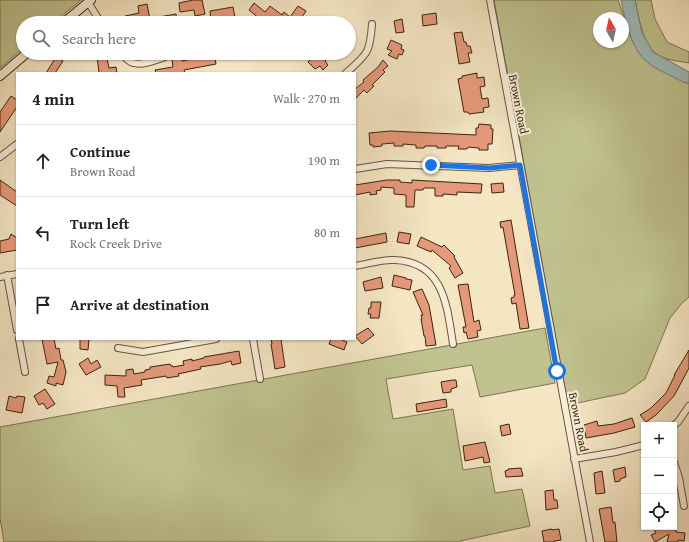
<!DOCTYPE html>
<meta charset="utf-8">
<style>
:root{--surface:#fff;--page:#f6f6f6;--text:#222;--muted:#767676;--line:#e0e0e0}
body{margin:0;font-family:"Gentium Book Plus",serif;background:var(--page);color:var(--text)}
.controls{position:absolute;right:12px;bottom:12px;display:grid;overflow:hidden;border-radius:0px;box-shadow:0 1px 3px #0004}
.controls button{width:36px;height:36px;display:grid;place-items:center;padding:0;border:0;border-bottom:1px solid var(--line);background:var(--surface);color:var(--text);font:20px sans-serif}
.compass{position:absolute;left:593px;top:12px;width:36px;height:36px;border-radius:50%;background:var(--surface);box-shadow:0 1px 3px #0004;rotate:351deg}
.stop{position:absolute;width:12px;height:12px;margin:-9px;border:3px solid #1a73e8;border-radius:50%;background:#fff}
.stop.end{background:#1a73e8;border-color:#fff;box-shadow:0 1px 4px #0008}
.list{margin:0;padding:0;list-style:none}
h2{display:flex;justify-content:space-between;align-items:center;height:52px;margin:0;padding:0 16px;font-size:17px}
h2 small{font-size:13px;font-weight:400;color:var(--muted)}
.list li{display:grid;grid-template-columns:26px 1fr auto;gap:12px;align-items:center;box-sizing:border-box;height:72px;padding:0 16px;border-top:1px solid var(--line)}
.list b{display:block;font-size:15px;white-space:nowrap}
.list p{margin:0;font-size:13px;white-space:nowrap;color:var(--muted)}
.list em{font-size:13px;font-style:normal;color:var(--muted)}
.icon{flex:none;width:22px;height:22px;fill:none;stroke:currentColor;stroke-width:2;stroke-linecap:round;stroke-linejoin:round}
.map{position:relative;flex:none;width:689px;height:542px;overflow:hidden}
.search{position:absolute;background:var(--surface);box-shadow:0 1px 3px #0004;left:16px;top:16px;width:340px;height:44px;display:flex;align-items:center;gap:10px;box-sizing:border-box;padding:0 14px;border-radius:22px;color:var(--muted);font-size:15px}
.panel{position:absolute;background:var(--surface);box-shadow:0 1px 3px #0004;left:16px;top:72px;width:340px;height:268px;border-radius:0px}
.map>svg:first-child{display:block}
</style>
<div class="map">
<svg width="689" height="542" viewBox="0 0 689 542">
<rect width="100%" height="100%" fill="#f4e5c3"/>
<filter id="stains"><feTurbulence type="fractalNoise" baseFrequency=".005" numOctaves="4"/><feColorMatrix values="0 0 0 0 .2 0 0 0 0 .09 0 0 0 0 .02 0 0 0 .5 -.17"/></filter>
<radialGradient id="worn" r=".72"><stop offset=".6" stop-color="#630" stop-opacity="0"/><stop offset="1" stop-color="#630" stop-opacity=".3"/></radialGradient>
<!-- green -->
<path fill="#c0c390" stroke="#7d7450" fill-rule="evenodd" d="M0 0H81L53 23H23V48L0 68Z
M494 0H618L633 43 683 82 689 83V297L682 303 670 318 645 379 625 393 568 405ZM599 18H623V42H599Z
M635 0H651L655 19 667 42 689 52V63C677 61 663 60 654 52 643 43 638 14 635 0Z
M545 328 555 383 480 397 472 365 386 379 393 419 453 409 463 470 490 466 495 493 522 489 530 526 460 541V542H4L0 518V427Z"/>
<!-- water -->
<path fill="#9ebdbb" stroke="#768076" d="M621 0H635L642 33 653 52 689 72V83L683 82C672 76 657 70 647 62 631 49 625 19 621 0Z"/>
<!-- building -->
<path fill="#e5997a" stroke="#3a240f" d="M193 0H202L205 14 195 16 194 10 180 12 179 3Z
M254 3 265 12 270 6 282 15 284 12 290 17 298 6 306 11 298 23H283L274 16 269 23H265L249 10Z
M147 4 150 20 137 23H127L125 16 139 13 138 6Z
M233 7 236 23H226L225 18 211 21 210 11Z
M436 13 437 24 423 26 422 15Z
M176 14 177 23H160L159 17Z
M402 19 404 32 396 33 394 21Z
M462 32 464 42H466L467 46H470L472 53H468L470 62 459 64 454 33Z
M391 40 402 45 401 49 404 50 402 55 399 54 397 59 388 55 392 51 387 49Z
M204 53H214L216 64 184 70 185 73H156L155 70 173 67 172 60 181 58 182 61 205 56Z
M317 53H333L325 61 328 65 323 70 320 66 315 69 308 62Z
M106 54 109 68 116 67 117 73H99L97 56Z
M56 57 63 61 55 73H46Z
M383 60 388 66 383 70 385 72 372 85 374 86 367 93 364 90 355 99V89L364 82 363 80 378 67Z
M477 73V78L484 77 485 86 480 87 482 99 488 98 489 107 483 108 484 112 469 114 468 112H464L458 79 462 78V76Z
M11 96 17 100V107L0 132V112Z
M479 124 491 125V129H493L492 144H488V150H479V148L468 147 467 149H458L459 146H446V148H437V146H425L424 148H416V145L403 144V146H394V143L382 144V146L373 147V145H370L369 133 390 131 476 135V128H478Z
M0 180 17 192V206L0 195Z
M387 180H400V182L412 183V180L482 184 481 193 457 192V195L443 194V196H435V188H424L423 190H415L414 207H406V195L394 194V188L381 187V190L376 191 377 194 370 195V192L355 195V185Z
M503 183 504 192 492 193 491 184Z
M511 220 529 328 520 329 516 303 512 304 511 298 514 297V295H515L503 227 501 228 500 222Z
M399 232 411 234 409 244 397 242Z
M386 233 387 242 355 248V239Z
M11 234 17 238V250L0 253V241L9 239Z
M421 237 442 247 444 245 455 256 454 257 463 273 455 278 449 268 451 266 432 250 431 252 417 246Z
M394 275 406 278V279L412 280 410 290 392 286Z
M381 277 383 288 365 291 363 282Z
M468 284 474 322 479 320 481 330 477 331 478 337 468 339 466 332 464 333 463 327H466L458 285Z
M422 289 429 305 436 345 426 346 425 336H424L421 319H422L421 315H423L413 292Z
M371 302H381L379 318H370L371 314H368L369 308H371Z
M368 328 374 335 362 344 355 336Z
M42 339H54L56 349 59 348 61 360H63L66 372 63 385 56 383V386L47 383 49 376 54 377 58 362 47 364Z
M80 339H89L88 350 80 349Z
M271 339H281L285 367 275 369 271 344H272Z
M331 339H342V340L347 342 344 350 329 344Z
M689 350V368L674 396 656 415 646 422 640 415 651 408 666 393 675 375H674Z
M239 351 241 363 232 365 231 361 220 364 200 367 201 369 178 374 179 376 167 378 166 376 141 380 142 385 124 388 125 397H118L117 386 105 385V375L126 376V370L133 369 134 374 145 372V370L150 369V367L170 364 171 366H173V367L184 365 183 361 192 359V361L204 358V357Z
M88 358 91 364 97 360 101 367 86 375 79 364Z
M453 380H456L457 387 451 389V392L443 393 441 382Z
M45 389 55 404 47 409 43 403 39 405 34 396Z
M9 396 16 398 17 396 25 397 22 413 6 410Z
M446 399 447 407 417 412 416 404Z
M632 418 635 427 614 433 586 438 584 425 597 421 598 426 614 424Z
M509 424 511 434 502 436 500 426Z
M485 442 490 462 484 463 483 457 465 461 463 446Z
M625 467 626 477 620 479V481L615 482 613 470Z
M521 468 523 476 506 477 505 471 508 470V469Z
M602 471 605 493 596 494 594 473Z
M553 490 554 500H557L558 508 546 510 545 491Z
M611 507 613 523 615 522 617 542H605L599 509Z
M653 527 676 530V532L685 533 684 541 678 540V542H667L669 534 655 542 651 535 656 533Z
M552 529V530L559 529 561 540 554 541V542H544L542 531Z"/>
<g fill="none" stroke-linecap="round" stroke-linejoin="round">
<!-- street casing -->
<g stroke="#68543c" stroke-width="8">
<path id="street" d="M490 0 590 542
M88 2 101 23
M193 23H198
M122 53C124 55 126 59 129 61 139 69 164 57 175 53
M346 73C367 54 370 54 372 24
M0 157 17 144
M355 169 387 164 489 168 520 165
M355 266C368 264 382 259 395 260 444 262 447 306 453 344
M7 275 17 330
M0 277 17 274
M19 339 25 372
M253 339 260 379
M118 348 143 352 216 339
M674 425 678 422 689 406
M574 459 616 452 644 445
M674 462 679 478 684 506"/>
</g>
<!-- secondary casing -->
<g stroke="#3a240f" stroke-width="10">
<path id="secondary" d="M63 23 91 0
M0 76 27 53"/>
</g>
<!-- street -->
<use href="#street" stroke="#f8eed8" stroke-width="6"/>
<!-- secondary -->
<use href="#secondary" stroke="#f8eed8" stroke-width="8"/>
</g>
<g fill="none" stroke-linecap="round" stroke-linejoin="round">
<!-- route -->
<path stroke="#1a73e8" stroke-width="5" d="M431 165 490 168 520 165 557 371"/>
</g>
<g text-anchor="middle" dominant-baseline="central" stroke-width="4" stroke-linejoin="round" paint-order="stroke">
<!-- street labels -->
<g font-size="12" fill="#3a240f" stroke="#f8eed8">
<text transform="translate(519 104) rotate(79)">Brown Road</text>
<text transform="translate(579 422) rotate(79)">Brown Road</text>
</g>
</g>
<rect width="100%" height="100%" filter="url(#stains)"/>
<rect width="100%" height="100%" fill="url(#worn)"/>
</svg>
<div class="controls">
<button>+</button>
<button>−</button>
<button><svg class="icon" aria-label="locate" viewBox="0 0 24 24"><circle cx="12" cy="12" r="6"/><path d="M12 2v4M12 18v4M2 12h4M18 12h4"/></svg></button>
</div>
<svg class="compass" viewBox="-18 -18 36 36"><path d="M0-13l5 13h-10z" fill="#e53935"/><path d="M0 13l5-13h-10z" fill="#767676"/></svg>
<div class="stop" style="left:557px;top:371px"></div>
<div class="stop end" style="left:431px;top:165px"></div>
<div class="search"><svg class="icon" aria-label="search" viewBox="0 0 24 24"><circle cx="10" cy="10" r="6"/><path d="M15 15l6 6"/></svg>Search here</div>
<section class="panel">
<h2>4 min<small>Walk · 270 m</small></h2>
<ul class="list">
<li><svg class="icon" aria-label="ahead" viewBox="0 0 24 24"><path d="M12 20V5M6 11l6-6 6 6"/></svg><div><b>Continue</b><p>Brown Road</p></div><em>190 m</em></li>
<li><svg class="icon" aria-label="left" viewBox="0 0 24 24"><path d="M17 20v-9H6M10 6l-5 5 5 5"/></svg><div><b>Turn left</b><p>Rock Creek Drive</p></div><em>80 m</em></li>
<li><svg class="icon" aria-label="arrive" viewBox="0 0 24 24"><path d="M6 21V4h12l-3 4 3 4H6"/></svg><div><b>Arrive at destination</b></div></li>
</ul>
</section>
</div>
